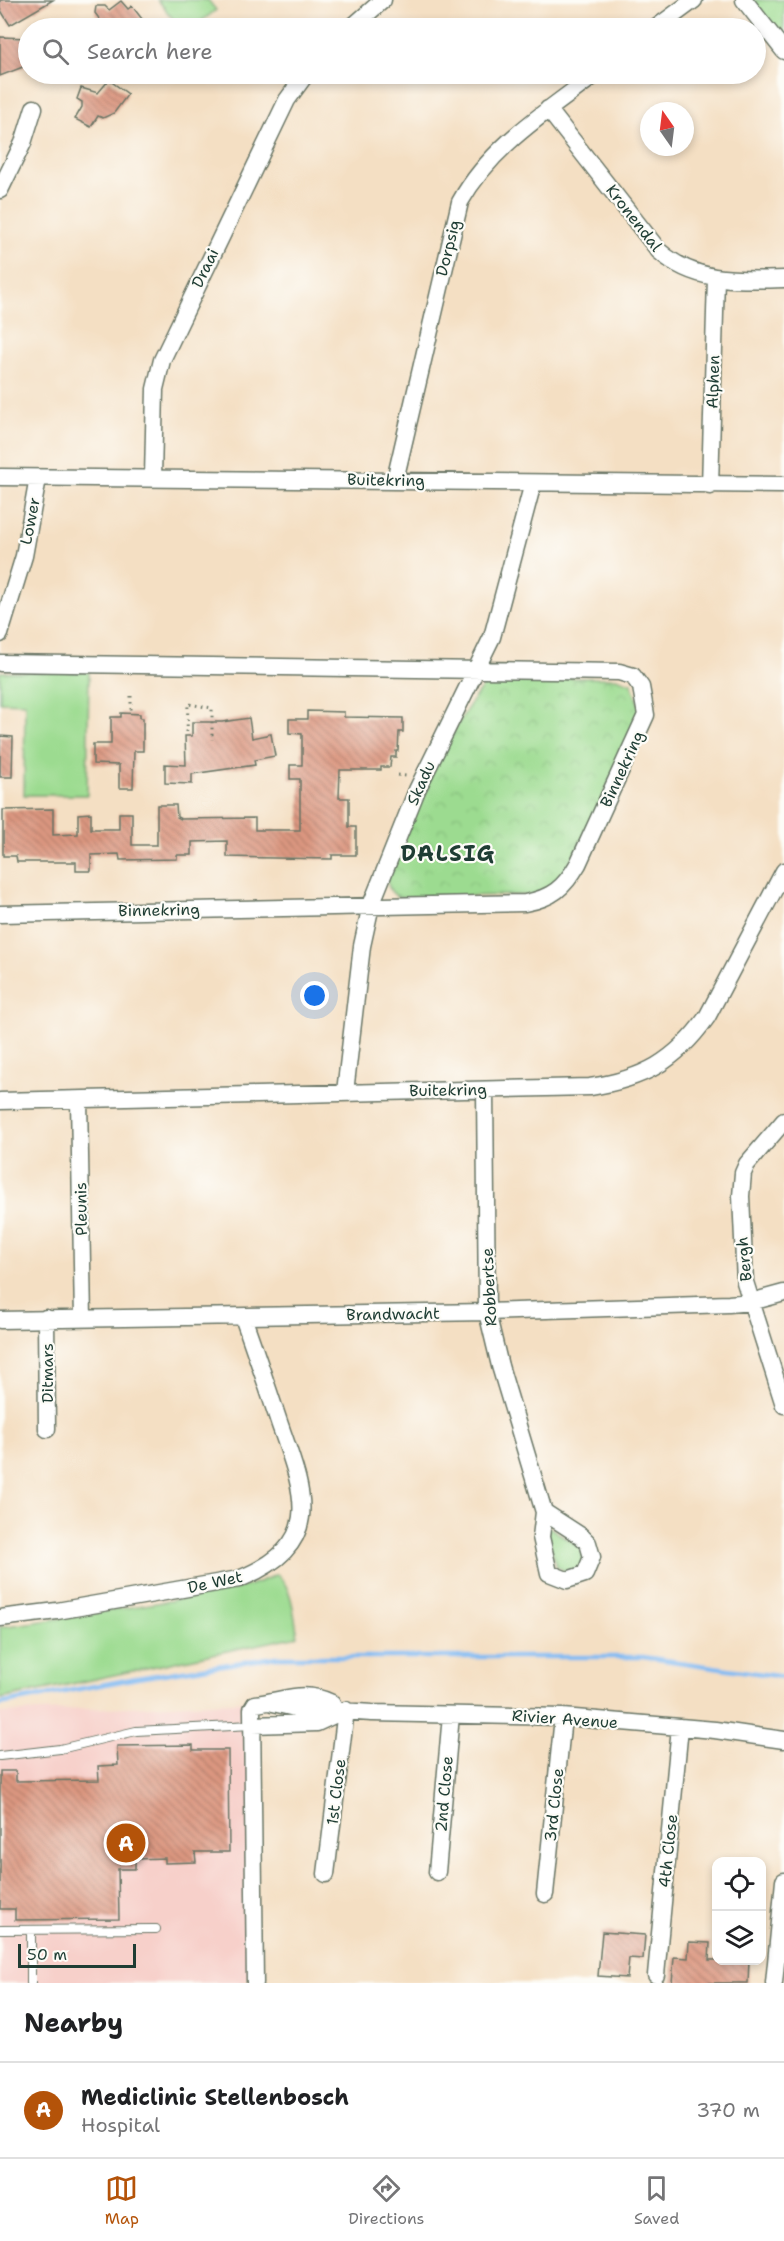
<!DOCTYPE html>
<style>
:root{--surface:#fff;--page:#f6f6f6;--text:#202124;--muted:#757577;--line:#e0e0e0;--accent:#b45309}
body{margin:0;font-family:"Shantell Sans",sans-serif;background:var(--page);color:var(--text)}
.controls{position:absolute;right:18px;bottom:18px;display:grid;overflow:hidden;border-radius:12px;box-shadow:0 3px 9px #0003}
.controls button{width:54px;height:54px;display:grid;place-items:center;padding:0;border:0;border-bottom:2px solid var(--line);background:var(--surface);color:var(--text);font:30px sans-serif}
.compass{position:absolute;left:640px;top:102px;width:54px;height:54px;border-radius:50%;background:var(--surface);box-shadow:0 3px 9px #0003;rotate:346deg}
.scale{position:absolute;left:18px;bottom:15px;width:118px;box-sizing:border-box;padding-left:6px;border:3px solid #1f3d34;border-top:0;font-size:16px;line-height:21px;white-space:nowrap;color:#1f3d34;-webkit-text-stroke:4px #fdfcf7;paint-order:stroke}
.you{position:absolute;left:315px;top:996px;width:21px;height:21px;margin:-15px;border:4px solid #fff;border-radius:50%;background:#1a73e8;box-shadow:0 0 0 9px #1a73e833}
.badge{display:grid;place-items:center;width:39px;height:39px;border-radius:50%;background:var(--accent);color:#fff;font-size:20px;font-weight:700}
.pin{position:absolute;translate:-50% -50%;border:3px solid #fff;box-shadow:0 2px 6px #0006}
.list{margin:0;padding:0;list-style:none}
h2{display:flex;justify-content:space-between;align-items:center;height:78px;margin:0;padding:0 24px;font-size:26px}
h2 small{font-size:20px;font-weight:400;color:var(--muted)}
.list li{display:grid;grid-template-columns:39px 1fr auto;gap:18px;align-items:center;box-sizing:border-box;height:96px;padding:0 24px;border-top:2px solid var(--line)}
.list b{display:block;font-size:22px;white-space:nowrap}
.list p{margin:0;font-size:20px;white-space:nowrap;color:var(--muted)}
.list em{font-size:20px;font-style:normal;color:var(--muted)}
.icon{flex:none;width:33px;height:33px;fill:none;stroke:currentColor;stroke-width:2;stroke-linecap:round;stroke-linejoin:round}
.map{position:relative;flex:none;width:784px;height:1983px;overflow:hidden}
.search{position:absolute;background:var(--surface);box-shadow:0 3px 9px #0003;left:18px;right:18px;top:18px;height:66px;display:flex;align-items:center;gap:15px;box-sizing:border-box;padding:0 21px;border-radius:33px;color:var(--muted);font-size:22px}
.sheet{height:174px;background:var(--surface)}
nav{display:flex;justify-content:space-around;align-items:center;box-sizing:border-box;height:84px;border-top:2px solid var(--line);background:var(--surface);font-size:16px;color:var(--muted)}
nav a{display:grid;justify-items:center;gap:3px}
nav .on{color:var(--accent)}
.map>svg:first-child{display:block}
</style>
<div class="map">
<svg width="784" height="1983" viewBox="0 0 784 1983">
<defs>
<pattern id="park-crowns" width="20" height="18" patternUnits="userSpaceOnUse" patternTransform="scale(1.5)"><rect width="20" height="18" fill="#9cdb90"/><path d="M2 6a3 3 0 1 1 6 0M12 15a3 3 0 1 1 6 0" fill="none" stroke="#86bd7d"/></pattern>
<pattern id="building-back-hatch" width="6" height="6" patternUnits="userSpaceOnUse" patternTransform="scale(1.5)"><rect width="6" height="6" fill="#dc9780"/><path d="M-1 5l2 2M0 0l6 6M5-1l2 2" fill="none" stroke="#b27c6a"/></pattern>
</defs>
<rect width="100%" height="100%" fill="#fdfcf7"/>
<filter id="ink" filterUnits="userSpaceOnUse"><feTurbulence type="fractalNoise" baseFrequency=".0167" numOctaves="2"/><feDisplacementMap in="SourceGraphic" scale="12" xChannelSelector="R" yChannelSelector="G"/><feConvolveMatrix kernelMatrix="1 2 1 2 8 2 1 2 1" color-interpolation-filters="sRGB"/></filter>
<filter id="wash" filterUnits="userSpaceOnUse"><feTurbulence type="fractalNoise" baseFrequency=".008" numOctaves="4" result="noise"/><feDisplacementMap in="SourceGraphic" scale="24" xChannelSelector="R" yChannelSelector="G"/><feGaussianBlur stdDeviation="1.35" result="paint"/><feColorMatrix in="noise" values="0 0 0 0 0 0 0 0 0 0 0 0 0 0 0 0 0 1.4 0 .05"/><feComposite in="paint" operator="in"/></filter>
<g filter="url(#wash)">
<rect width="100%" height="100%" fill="#f4dfc3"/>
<!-- built -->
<path fill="#f7d0ca" d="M253 1701 252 1974 244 1983H0V1713Z"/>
<!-- grass -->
<path fill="#9cdb90" stroke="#5e8c62" stroke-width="1.5" d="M158 0H208L216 10 192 28H180Z
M750 0H784V50Z
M0 672H89L87 795H24L25 703 0 702Z
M549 1527 580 1547 584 1560 580 1568 566 1572 556 1566 546 1528Z
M277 1574C294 1590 293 1614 298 1636L0 1699V1627C57 1620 113 1610 169 1601 205 1595 245 1591 277 1574Z"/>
<!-- park -->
<path fill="url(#park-crowns)" stroke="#5e8c62" stroke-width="1.5" d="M493 678H616L631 683 641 711 588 830 557 884 532 895 398 897C391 893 387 886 388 878 393 847 468 689 493 678Z"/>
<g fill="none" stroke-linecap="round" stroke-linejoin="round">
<!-- stream -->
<path stroke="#82bbf3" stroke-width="4.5" d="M0 1704 137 1678 276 1657H643L784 1677"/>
</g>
<g id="blocks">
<!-- building -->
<path fill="url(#building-back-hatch)" d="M0 0H53L10 25 0 9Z
M121 1 128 9 132 6 149 28H106L95 13 96 6H105L109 10Z
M0 37 28 38V65L0 76Z
M109 80 128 94 114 113 103 118 98 116 91 127 75 119 82 107V102L77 99 81 88 98 93Z
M307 711 344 712V717L403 718V732H399L398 751H396V757H391L390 767H381V770H340L339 798H349V827H356V855H332V859L227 857V841L192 842V855H177V859L120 860 119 854 91 855V871H76V862H17L16 856H3V810L53 809V835L78 834V814L91 813V829H119V813H132V845H157V805H176L177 817 181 819 255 818V830H300V779H290V765H302V734L289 733V719H307Z
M121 713 140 714V718H143V751H134L133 788H119V765L93 764V744H111V717H121Z
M249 718 252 738 271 734 275 756 254 760 255 765 192 774V784L165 783V764L186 765 185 736H192V722H222Z
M0 736 13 737 12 777H0Z
M193 1745V1750H228L229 1852H195L196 1862 165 1863V1858L135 1859V1869H118L119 1919 15 1920V1909H0V1771H16V1781L99 1780 98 1766 118 1765 117 1746Z
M602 1932 645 1935 643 1959 629 1958 627 1978 598 1976Z
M689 1942 710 1943 709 1960H749L748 1983H672L674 1957 688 1958Z"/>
</g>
</g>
<g filter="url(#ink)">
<use href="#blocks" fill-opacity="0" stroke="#6a7666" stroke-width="1.5"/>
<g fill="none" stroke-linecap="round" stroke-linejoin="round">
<!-- service casing -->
<g stroke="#6a7666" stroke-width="10">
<path id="service" d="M0 1756 60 1749 136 1731 252 1725
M0 1930 156 1929
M31 1930V1983"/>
</g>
<!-- minor casing -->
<g stroke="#6a7666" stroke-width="19">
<path id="minor" d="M744 0 784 51
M351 28 383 0
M656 28 694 0
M548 109 659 251C695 283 738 280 784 279
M0 190 23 143 34 108
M0 477 784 485
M153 477 155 389 162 360 287 100 306 74
M395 480 460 202C491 146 546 112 596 74
M710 486 716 278
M0 634 24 556 38 478
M0 663 619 672 633 676 641 687 646 715 578 864C564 888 552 898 525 903L0 914
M485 1090 487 1312 500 1366 544 1512
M345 1092 362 946 371 905 417 790 492 637 533 483
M79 1100 83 1319
M0 1101 590 1087C643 1079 675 1062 707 1017L784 871
M784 1121 747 1164 743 1173 741 1196 745 1282 784 1405
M46 1318 47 1429
M0 1320 487 1312 729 1304 751 1302 784 1293
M544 1512 581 1536 588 1543 592 1557 585 1574 567 1580 549 1573 541 1537Z
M0 1618 57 1611 239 1579C325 1544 305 1496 280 1425 268 1389 256 1353 243 1317
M273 1703 295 1708 372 1713 563 1717 715 1730 784 1740
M252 1725 317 1723 345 1710
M437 1872 451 1715
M326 1874 346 1710
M545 1894 563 1717
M656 1975 680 1727
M255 1983 252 1709 255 1704C284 1701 302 1689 332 1703
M774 1983 784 1881"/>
</g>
<!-- path -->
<path stroke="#6a7666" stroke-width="3" stroke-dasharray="1.5 4.5" stroke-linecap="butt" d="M131 696V713
M187 732 188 704 212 708V740
M398 775 406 776"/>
<!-- service -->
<use href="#service" stroke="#fff" stroke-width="8"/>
<!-- minor -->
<use href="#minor" stroke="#fff" stroke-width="16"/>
</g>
</g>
<g text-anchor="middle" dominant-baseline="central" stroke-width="4.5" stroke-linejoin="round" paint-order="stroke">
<!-- street labels -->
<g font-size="16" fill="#1f3d34" stroke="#fdfcf7">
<text transform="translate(634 218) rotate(52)">Kronendal</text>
<text transform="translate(448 248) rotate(-76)">Dorpsig</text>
<text transform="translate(205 268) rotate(-64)">Draai</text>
<text transform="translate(713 382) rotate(-88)">Alphen</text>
<text transform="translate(386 480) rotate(1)">Buitekring</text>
<text transform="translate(30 521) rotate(-79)">Lower</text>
<text transform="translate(622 769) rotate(-65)">Binnekring</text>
<text transform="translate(421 783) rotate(-66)">Skadu</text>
<text transform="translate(159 910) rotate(-1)">Binnekring</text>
<text transform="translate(448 1090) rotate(-1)">Buitekring</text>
<text transform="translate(81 1209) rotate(-91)">Pleunis</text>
<text transform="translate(744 1259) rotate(-96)">Bergh</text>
<text transform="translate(489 1287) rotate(-93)">Robbertse</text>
<text transform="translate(393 1314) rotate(-1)">Brandwacht</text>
<text transform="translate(47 1373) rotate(-90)">Ditmars</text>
<text transform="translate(215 1582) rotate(-12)">De Wet</text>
<text transform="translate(565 1719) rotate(4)">Rivier Avenue</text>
<text transform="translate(336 1792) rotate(-83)">1st Close</text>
<text transform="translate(444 1794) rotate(-85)">2nd Close</text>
<text transform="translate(554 1805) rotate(-84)">3rd Close</text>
<text transform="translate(668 1851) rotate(-84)">4th Close</text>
</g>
<!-- district labels -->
<g font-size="22" font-weight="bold" letter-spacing="1.5" fill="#1f3d34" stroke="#fdfcf7">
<text x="448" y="853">DALSIG</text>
</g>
</g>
</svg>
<div class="controls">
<button><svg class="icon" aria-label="locate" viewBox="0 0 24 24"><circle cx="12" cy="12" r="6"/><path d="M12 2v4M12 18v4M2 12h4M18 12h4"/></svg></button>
<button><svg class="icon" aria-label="layers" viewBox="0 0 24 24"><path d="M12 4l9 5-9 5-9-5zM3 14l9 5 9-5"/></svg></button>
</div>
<svg class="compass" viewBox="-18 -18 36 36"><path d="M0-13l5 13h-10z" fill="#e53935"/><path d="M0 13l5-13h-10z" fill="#757577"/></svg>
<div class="scale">50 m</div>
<div class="you"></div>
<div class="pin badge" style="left:126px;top:1843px">A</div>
<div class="search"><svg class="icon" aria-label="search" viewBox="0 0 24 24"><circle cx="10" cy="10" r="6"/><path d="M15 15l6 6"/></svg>Search here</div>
</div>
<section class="sheet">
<h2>Nearby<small></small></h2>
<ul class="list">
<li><span class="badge">A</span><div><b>Mediclinic Stellenbosch</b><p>Hospital</p></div><em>370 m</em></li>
</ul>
</section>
<nav>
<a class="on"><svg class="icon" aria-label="map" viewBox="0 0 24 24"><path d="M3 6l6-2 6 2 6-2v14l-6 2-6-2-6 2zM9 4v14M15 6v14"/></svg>Map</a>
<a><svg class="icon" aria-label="directions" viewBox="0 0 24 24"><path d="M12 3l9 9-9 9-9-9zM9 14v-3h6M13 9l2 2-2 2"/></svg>Directions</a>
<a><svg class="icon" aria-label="saved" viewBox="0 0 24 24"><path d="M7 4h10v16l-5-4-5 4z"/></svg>Saved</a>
</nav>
